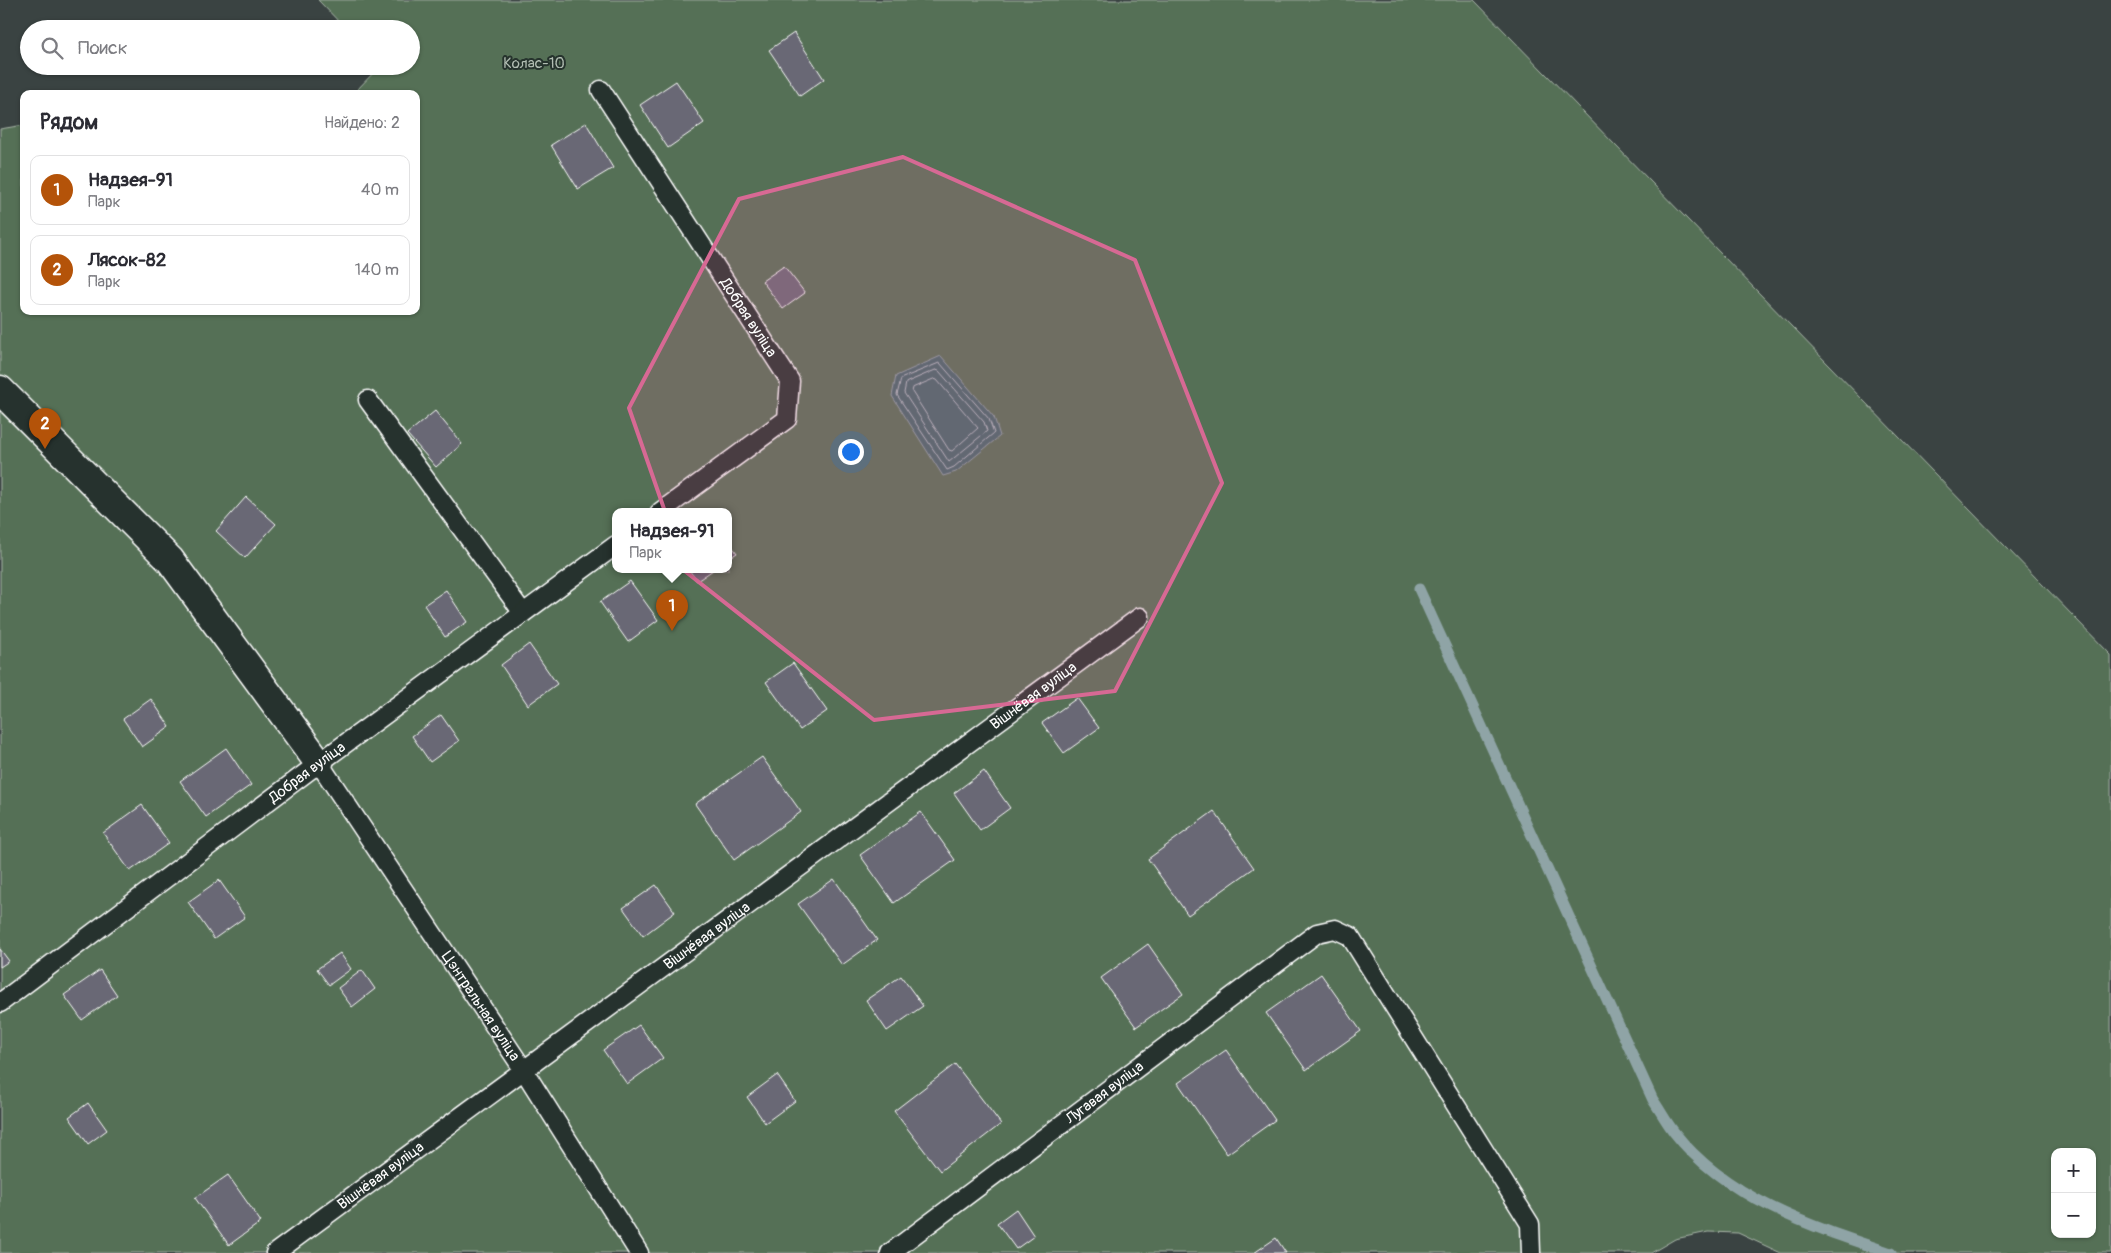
<!DOCTYPE html>
<html lang="ru">
<meta charset="utf-8">
<style>
:root{--surface:#fff;--page:#f2f2f3;--text:#2b2b33;--muted:#7c7c81;--line:#e1e1e2;--accent:#b45309}
body{margin:0;font-family:Pangolin,sans-serif;background:var(--page);color:var(--text)}
.controls{position:absolute;right:15px;bottom:15px;display:grid;overflow:hidden;border-radius:10px;box-shadow:0 1px 4px #0004}
.controls button{width:45px;height:45px;display:grid;place-items:center;padding:0;border:0;border-bottom:1px solid var(--line);background:var(--surface);color:var(--text);font:25px sans-serif}
.you{position:absolute;left:850px;top:451px;width:18px;height:18px;margin:-12px;border:4px solid #fff;border-radius:50%;background:#1a73e8;box-shadow:0 0 0 8px #1a73e833}
.badge{display:grid;place-items:center;width:32px;height:32px;border-radius:50%;background:var(--accent);color:#fff;font-size:16px;font-weight:700}
.pin{position:absolute;translate:-50% -41px;filter:drop-shadow(0 1px 2px #0008)}
.pin::after{content:'';position:absolute;top:26px;width:18px;height:15px;background:inherit;clip-path:polygon(0 0,100% 0,50% 100%)}
.popup{position:absolute;left:612px;top:508px;width:120px;height:65px;box-sizing:border-box;display:grid;place-content:center;border-radius:10px;background:var(--surface);filter:drop-shadow(0 1px 4px #0005);font-size:16px;white-space:nowrap;color:var(--muted)}
.popup b{font-size:19px;color:var(--text)}
.popup::after{content:'';position:absolute;left:50%;top:100%;margin-left:-10px;border:10px solid transparent;border-top-color:var(--surface)}
.list{margin:0;padding:0;list-style:none}
h2{display:flex;justify-content:space-between;align-items:center;height:65px;margin:0;padding:0 20px;font-size:21px}
h2 small{font-size:16px;font-weight:400;color:var(--muted)}
.list li{display:grid;grid-template-columns:32px 1fr auto;gap:15px;align-items:center;box-sizing:border-box;height:70px;margin:0 10px 10px;padding:0 10px;border:1px solid var(--line);border-radius:10px}
.list b{display:block;font-size:19px;white-space:nowrap}
.list p{margin:0;font-size:16px;white-space:nowrap;color:var(--muted)}
.list em{font-size:16px;font-style:normal;color:var(--muted)}
.icon{flex:none;width:28px;height:28px;fill:none;stroke:currentColor;stroke-width:2;stroke-linecap:round;stroke-linejoin:round}
.map{position:relative;flex:none;width:2111px;height:1253px;overflow:hidden}
.search{position:absolute;background:var(--surface);box-shadow:0 1px 4px #0004;left:20px;top:20px;width:400px;height:55px;display:flex;align-items:center;gap:12px;box-sizing:border-box;padding:0 18px;border-radius:28px;color:var(--muted);font-size:19px}
.panel{position:absolute;background:var(--surface);box-shadow:0 1px 4px #0004;left:20px;top:90px;width:400px;height:225px;border-radius:10px}
.map>svg:first-child{display:block}
</style>
<div class="map">
<svg width="2111" height="1253" viewBox="0 0 2111 1253">
<rect width="100%" height="100%" fill="#3a4342"/>
<filter id="ink" filterUnits="userSpaceOnUse"><feTurbulence type="fractalNoise" baseFrequency=".02" numOctaves="2"/><feDisplacementMap in="SourceGraphic" scale="10" xChannelSelector="R" yChannelSelector="G"/><feConvolveMatrix kernelMatrix="1 2 1 2 8 2 1 2 1" color-interpolation-filters="sRGB"/></filter>
<g filter="url(#ink)">
<!-- green -->
<path fill="#546f56" stroke="#aab7aa" fill-rule="evenodd" d="M318 0H1474L2111 655V1253H1781L1738 1233 1708 1232 1675 1239 1651 1253H0V129L24 125V311H416V94H353L380 66H411V29H346ZM616 512H728V570H616ZM2055 1152H2092V1234H2055Z"/>
<!-- water -->
<path fill="#45676b" stroke="#8fa4a6" d="M941 356 994 417 1000 436 956 472 943 476 892 396 896 376Z"/>
<g fill="none" stroke-linecap="round" stroke-linejoin="round">
<!-- shore -->
<path stroke="#b5c2c4" stroke-width="1" d="M940 363 989 419 994 433 954 467 947 470 897 395 901 379Z
M936 370 939 371 984 422 987 431 949 462 904 393 906 383Z
M934 379 937 380 978 428 952 451 949 450 912 392 913 388Z"/>
<!-- stream -->
<path stroke="#8fa4a6" stroke-width="11" d="M1419 589 1653 1100C1660 1110 1666 1122 1674 1132 1726 1199 1813 1227 1891 1253"/>
</g>
<!-- building -->
<path fill="#696774" stroke="#fff" d="M794 33 824 79 800 96 769 50Z
M676 81 704 123 668 148 640 105Z
M586 123 613 168 578 189 551 145Z
M784 266 805 293 783 309 762 281Z
M435 411 462 444 436 467 407 434Z
M246 497 276 524 245 558 216 531Z
M728 541 737 553 728 559Z
M689 570H713L697 581Z
M630 581 658 620 628 642 600 602Z
M446 590 467 622 445 637 424 605Z
M529 644 557 684 528 705 501 665Z
M793 663 827 711 800 730 766 682Z
M1077 698 1099 728 1064 753 1042 723Z
M151 699 170 727 142 747 123 719Z
M441 715 459 741 430 762 412 736Z
M226 748 251 785 206 817 180 781Z
M762 757 801 812 734 860 695 804Z
M984 771 1010 808 980 830 954 793Z
M142 805 169 843 130 871 103 833Z
M1214 811 1254 868 1188 915 1148 859Z
M921 812 955 860 894 903 860 855Z
M834 879 877 940 842 965 798 904Z
M219 880 245 917 214 939 188 902Z
M656 885 675 912 643 936 623 908Z
M1148 944 1183 994 1136 1027 1101 978Z
M0 949 9 961 0 967Z
M340 953 351 969 329 985 317 969Z
M100 970 117 995 82 1020 64 995Z
M362 970 375 989 352 1007 338 988Z
M1321 974 1361 1031 1306 1070 1266 1013Z
M901 976 923 1006 887 1031 866 1000Z
M639 1025 663 1058 627 1084 603 1050Z
M1226 1050 1275 1120 1227 1154 1178 1083Z
M955 1064 1001 1124 940 1171 894 1111Z
M777 1075 795 1101 765 1123 747 1097Z
M88 1103 107 1130 88 1144 69 1117Z
M228 1175 261 1222 229 1245 195 1198Z
M1016 1209 1034 1236 1016 1249 997 1223Z
M1276 1238 1286 1253H1254Z"/>
<g fill="none" stroke-linecap="round" stroke-linejoin="round">
<!-- lane casing -->
<g stroke="#fff" stroke-width="21">
<g id="lane">
<path id="s1" d="M601 90 790 381 787 419 660 512"/>
<path d="M368 400 523 613"/>
<path id="s2" d="M319 763 523 1069 639 1253"/>
<path id="s3" d="M0 1003 319 763 616 545"/>
<path id="s4" d="M275 1253 1140 617"/>
<path id="s5" d="M890 1253 1317 933 1335 929 1350 936 1530 1224 1531 1253"/>
</g>
</g>
<!-- street casing -->
<g stroke="#fff" stroke-width="31">
<path id="street" d="M0 390 170 560 319 763"/>
</g>
<!-- lane -->
<use href="#lane" stroke="#26332d" stroke-width="18"/>
<!-- street -->
<use href="#street" stroke="#26332d" stroke-width="28"/>
</g>
</g>
<!-- marked area -->
<path fill="#d76994" fill-opacity="0.2" stroke="#d76994" stroke-width="4" stroke-linejoin="round" d="M903 157 1135 260 1222 483 1115 691 874 720 686 572 629 408 739 199Z"/>
<g text-anchor="middle" dominant-baseline="central" stroke-width="4" stroke-linejoin="round" paint-order="stroke">
<!-- park labels -->
<g font-size="15" fill="#b2beb3" stroke="#26332d">
<text x="534" y="63">Колас-10</text>
</g>
<!-- street labels -->
<g font-size="15" fill="#fff" stroke="#26332d">
<text stroke="none"><textPath href="#s1" startOffset="271">Добрая вуліца</textPath></text>
<text stroke="none"><textPath href="#s4" startOffset="941">Вішнёвая вуліца</textPath></text>
<text stroke="none"><textPath href="#s3" startOffset="384">Добрая вуліца</textPath></text>
<text stroke="none"><textPath href="#s4" startOffset="536">Вішнёвая вуліца</textPath></text>
<text stroke="none"><textPath href="#s2" startOffset="292">Цэнтральная вуліца</textPath></text>
<text stroke="none"><textPath href="#s5" startOffset="268">Лугавая вуліца</textPath></text>
<text stroke="none"><textPath href="#s4" startOffset="131">Вішнёвая вуліца</textPath></text>
</g>
</g>
</svg>
<div class="controls">
<button>+</button>
<button>−</button>
</div>
<div class="you"></div>
<div class="pin badge" style="left:672px;top:631px">1</div>
<div class="popup"><b>Надзея-91</b>Парк</div>
<div class="pin badge" style="left:45px;top:449px">2</div>
<div class="search"><svg class="icon" aria-label="search" viewBox="0 0 24 24"><circle cx="10" cy="10" r="6"/><path d="M15 15l6 6"/></svg>Поиск</div>
<section class="panel">
<h2>Рядом<small>Найдено: 2</small></h2>
<ul class="list">
<li><span class="badge">1</span><div><b>Надзея-91</b><p>Парк</p></div><em>40 m</em></li>
<li><span class="badge">2</span><div><b>Лясок-82</b><p>Парк</p></div><em>140 m</em></li>
</ul>
</section>
</div>
